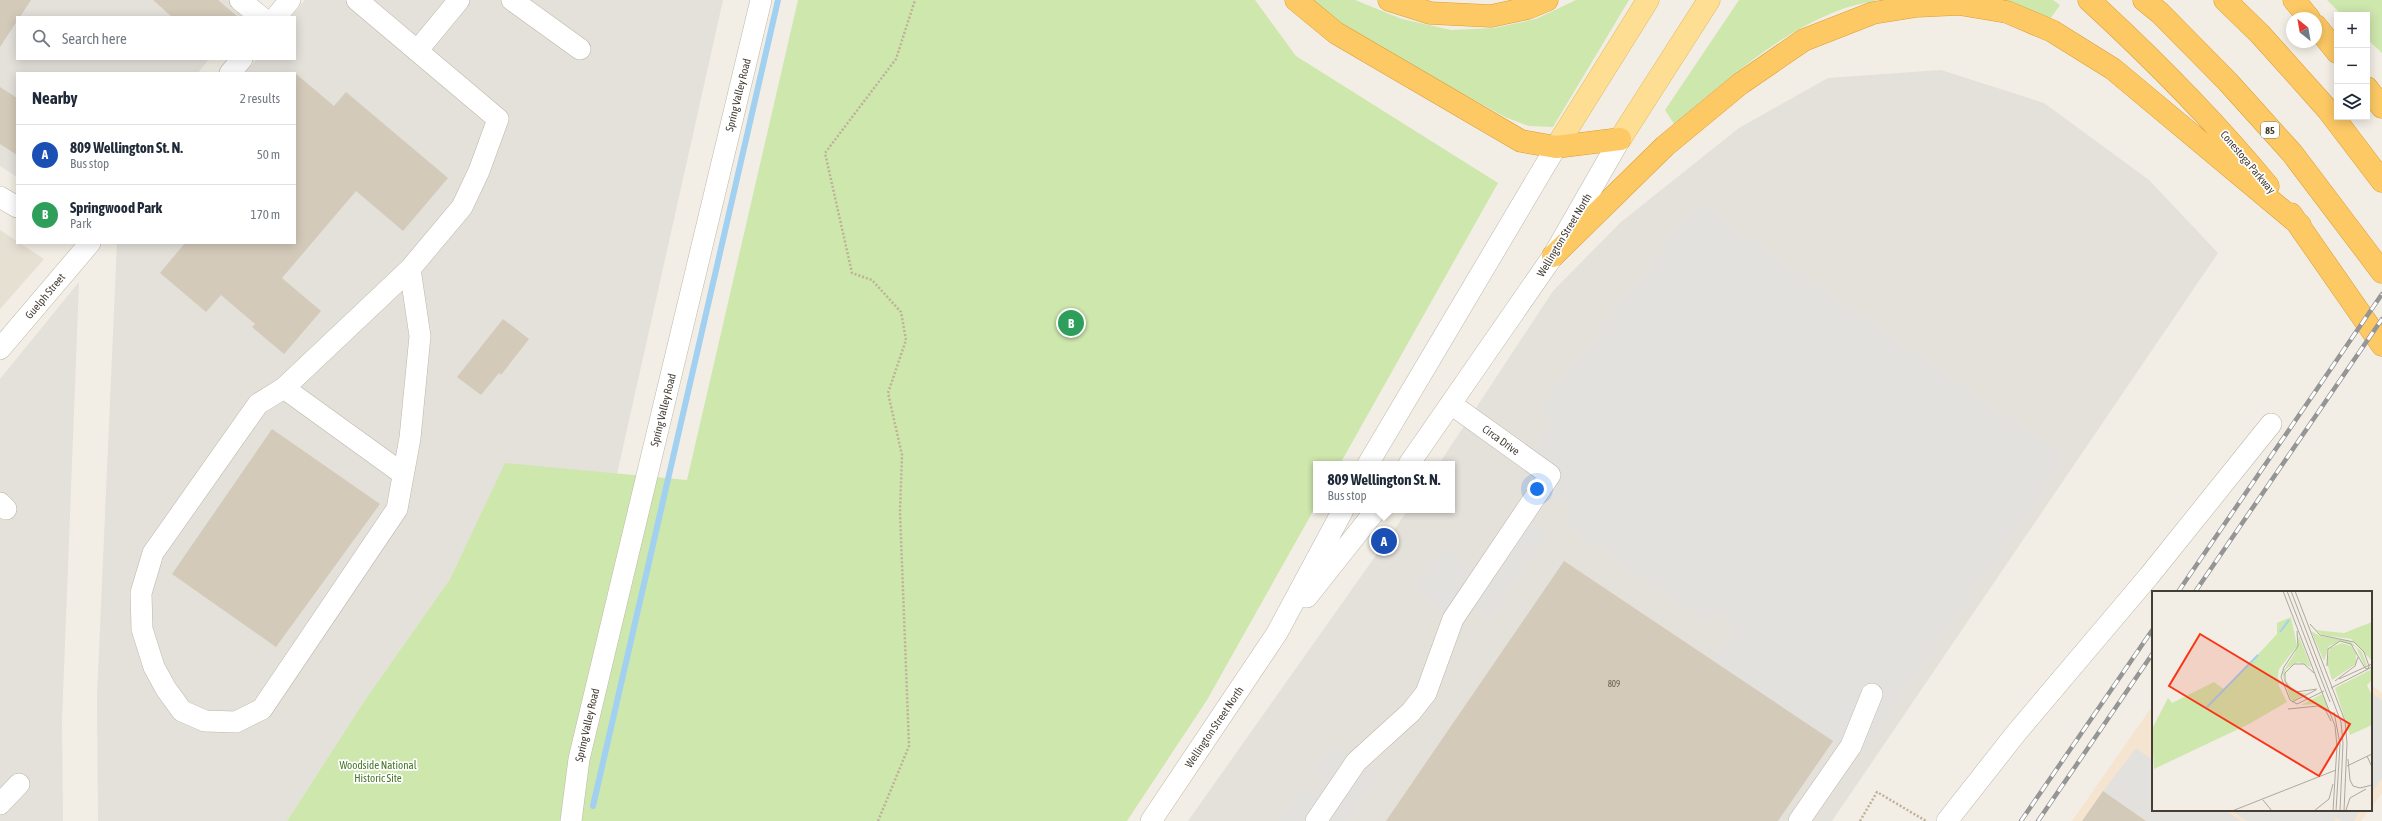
<!DOCTYPE html>
<meta charset="utf-8">
<style>
:root{--surface:#fff;--page:#f2f2f3;--text:#1f2937;--muted:#747a83;--line:#e0e1e3;--accent:#b45309}
body{margin:0;font-family:"Asap Condensed",sans-serif;background:var(--page);color:var(--text)}
.controls{position:absolute;right:12px;top:12px;display:grid;overflow:hidden;border-radius:0px;box-shadow:0 2px 10px #0003}
.controls button{width:36px;height:36px;display:grid;place-items:center;padding:0;border:0;border-bottom:1px solid var(--line);background:var(--surface);color:var(--text);font:20px sans-serif}
.compass{position:absolute;left:2286px;top:12px;width:36px;height:36px;border-radius:50%;background:var(--surface);box-shadow:0 2px 10px #0003;rotate:329deg}
.you{position:absolute;left:1537px;top:489px;width:14px;height:14px;margin:-10px;border:3px solid #fff;border-radius:50%;background:#1a73e8;box-shadow:0 0 0 6px #1a73e833}
.badge{display:grid;place-items:center;width:26px;height:26px;border-radius:50%;background:var(--accent);color:#fff;font-size:13px;font-weight:700}
.pin{position:absolute;translate:-50% -50%;border:2px solid #fff;box-shadow:0 1px 4px #0006}
.popup{position:absolute;left:1313px;top:461px;width:142px;height:52px;box-sizing:border-box;display:grid;place-content:center;border-radius:0px;background:var(--surface);filter:drop-shadow(0 1px 3px #0005);font-size:13px;white-space:nowrap;color:var(--muted)}
.popup b{font-size:15px;color:var(--text)}
.popup::after{content:'';position:absolute;left:50%;top:100%;margin-left:-8px;border:8px solid transparent;border-top-color:var(--surface)}
.list{margin:0;padding:0;list-style:none}
h2{display:flex;justify-content:space-between;align-items:center;height:52px;margin:0;padding:0 16px;font-size:17px}
h2 small{font-size:13px;font-weight:400;color:var(--muted)}
.list li{display:grid;grid-template-columns:26px 1fr auto;gap:12px;align-items:center;box-sizing:border-box;height:60px;padding:0 16px;border-top:1px solid var(--line)}
.list b{display:block;font-size:15px;white-space:nowrap}
.list p{margin:0;font-size:13px;white-space:nowrap;color:var(--muted)}
.list em{font-size:13px;font-style:normal;color:var(--muted)}
.icon{flex:none;width:22px;height:22px;fill:none;stroke:currentColor;stroke-width:2;stroke-linecap:round;stroke-linejoin:round}
.map{position:relative;flex:none;width:2382px;height:821px;overflow:hidden}
.search{position:absolute;background:var(--surface);box-shadow:0 2px 10px #0003;left:16px;top:16px;width:280px;height:44px;display:flex;align-items:center;gap:10px;box-sizing:border-box;padding:0 14px;border-radius:0px;color:var(--muted);font-size:15px}
.panel{position:absolute;background:var(--surface);box-shadow:0 2px 10px #0003;left:16px;top:72px;width:280px;height:172px;border-radius:0px}
.map>svg:first-child{display:block}
</style>
<div class="map">
<svg width="2382" height="821" viewBox="0 0 2382 821">
<rect width="100%" height="100%" fill="#f2eee5"/>
<!-- residential -->
<path fill="#e6e0d3" d="M0 230 44 259 0 309Z"/>
<!-- commercial -->
<path fill="#f5e5d0" d="M2371 685 2382 693V793L2371 808Z
M2153 705V810H2369L2361 821H2072Z"/>
<!-- industrial -->
<path fill="#e4e0da" d="M0 0H256L242 17H17V59H209L198 73H17V177L0 166Z
M305 0H723L617 474 505 464 450 579 365 700 287 821H98L97 696 117 243H295V73H245L257 59H295V17H291Z
M1941 70 2044 103 2149 180 2218 253 1832 821H1188L1408 510H1452V464H1439L1553 291 1621 222 1739 128 1828 78Z
M79 282 62 720 63 821H0V379Z"/>
<!-- green -->
<path fill="#cee7ad" d="M798 0H1255L1296 56 1498 183 1340 464H1316V506L1207 700 1127 821H287L365 700 450 579 505 463 687 480Z
M1308 0H1355L1402 19 1451 30 1494 28 1536 19 1576 0H1629L1553 127 1529 126 1505 117 1347 30Z
M1739 0H1878C1866 3 1852 5 1840 10 1776 34 1725 82 1674 124L1665 110Z
M1991 0H2053L2060 5 2050 19Z
M2327 0H2382V53L2367 39V15H2342Z"/>
<!-- parking -->
<path fill="#e3e1dd" d="M1697 202 2066 457 1861 755 1833 741 1712 660 1732 631 1731 621 1721 609 1708 624 1562 523 1573 508 1525 473 1551 418 1540 408Z
M1519 509 1549 530 1489 620 1470 606 1457 623 1413 589 1441 549 1475 571Z
M2371 693 2382 700V778L2371 795Z
M1332 746 1379 777 1348 821H1280L1303 788 1317 797 1327 781 1314 772Z
M2136 748 2153 760V810H2225L2241 821H2146L2103 791Z
M2231 810H2361L2354 821H2341L2336 818 2334 821H2247Z"/>
<g fill="none" stroke-linecap="round" stroke-linejoin="round">
<!-- stream -->
<path stroke="#a1d0f0" stroke-width="6" d="M593 806 778 0"/>
</g>
<!-- building -->
<path fill="#d4caba" d="M0 0H31L20 17H17V21L0 47Z
M153 0H218L238 17H172Z
M295 73 334 106 346 92 448 178 403 231 356 191 282 278 321 311 284 354 252 327 255 324 221 295 206 312 160 273 185 243H295Z
M0 87 17 98V155L0 144Z
M503 319 529 339 501 375 499 373 481 395 457 377Z
M272 429 380 504 276 647 172 574Z
M1564 561 1833 741 1778 821H1386Z
M2103 791 2146 821H2082Z"/>
<g fill="none" stroke-linecap="round" stroke-linejoin="round">
<!-- minor casing -->
<g stroke="#beb6a8" stroke-width="22">
<path id="minor" d="M240 0 261 17
M357 0 498 119 479 171 462 207 410 269 284 388 258 404 153 553 141 593 142 629 154 667 166 689 182 711 205 721 236 722 262 709 397 509 410 438 420 336 410 269
M512 0 580 49
M276 17 290 0
M417 51 459 0
M230 73 242 59
M0 197 17 207
M0 349 90 243
M284 388 403 474
M1368 464 1556 147
M1409 464 1553 256 1620 139
M0 503 6 509
M1307 597 1376 510
M0 804 19 784
M571 821 579 759 761 0
M1151 821 1277 633 1343 510
M1316 821 1356 762 1411 712 1426 693 1453 619 1550 475 1451 404
M1799 821 1851 746 1872 694
M1947 821 2017 732 2149 576 2271 424"/>
</g>
<!-- major casing -->
<g stroke="#e3bb62" stroke-width="23">
<path id="major" d="M1620 139 1709 0
M1556 147 1648 0"/>
</g>
<!-- highway casing -->
<g stroke="#dc9d35" stroke-width="23">
<path id="highway" d="M1296 0 1336 33 1521 141 1556 147 1620 139
M1389 0 1430 13 1491 16 1528 8 1547 0
M2089 0C2153 59 2213 119 2268 186
M2144 0 2160 13 2228 82 2292 153 2382 272
M2225 0 2260 34 2328 110 2382 181
M2294 0 2309 18
M2316 26 2337 52
M2367 88 2382 107
M2291 214 2382 345
M1553 256 1665 146 1740 84 1804 40 1873 13 1917 6 1959 4 2007 12 2052 31 2113 69 2300 225"/>
</g>
<!-- path -->
<path stroke="#bfb199" stroke-width="2.5" stroke-dasharray="2 2" stroke-linecap="butt" d="M878 821 909 746 900 512 902 455 888 393 906 340 901 312 872 280 852 273 825 153 896 59 915 0
M1860 821 1877 792 1926 821"/>
<!-- minor -->
<use href="#minor" stroke="#fff" stroke-width="21"/>
<!-- major -->
<use href="#major" stroke="#fede93" stroke-width="22"/>
<!-- highway -->
<use href="#highway" stroke="#fdc965" stroke-width="22"/>
<!-- rail casing -->
<g stroke="#959595" stroke-width="4.5">
<path id="rail" d="M2178 592 2382 294
M2195 592 2382 319
M2021 821 2153 629
M2038 821 2153 653"/>
</g>
<!-- rail -->
<use href="#rail" stroke="#fff" stroke-width="3" stroke-dasharray="9" stroke-linecap="butt"/>
</g>
<g text-anchor="middle" dominant-baseline="central" stroke-width="3.5" stroke-linejoin="round" paint-order="stroke">
<!-- number labels -->
<g font-size="9" fill="#696156">
<text x="1614" y="684">809</text>
</g>
<!-- shield labels -->
<rect fill="#fff" stroke="#7d7872" stroke-width="1" x="2261" y="122" width="18" height="16" rx="3"/>
<g font-size="10" font-weight="bold" fill="#453e35">
<text x="2270" y="130">85</text>
</g>
<!-- street labels -->
<g font-size="11" fill="#453e35" stroke="#fff">
<text transform="translate(738 95) rotate(-76)">Spring Valley Road</text>
<text transform="translate(2248 162) rotate(50)">Conestoga Parkway</text>
<text transform="translate(1564 235) rotate(-59)">Wellington Street North</text>
<text transform="translate(45 296) rotate(-50)">Guelph Street</text>
<text transform="translate(663 410) rotate(-76)">Spring Valley Road</text>
<text transform="translate(1501 440) rotate(36)">Circa Drive</text>
<text transform="translate(587 725) rotate(-77)">Spring Valley Road</text>
<text transform="translate(1214 727) rotate(-56)">Wellington Street North</text>
</g>
<!-- park labels -->
<g font-size="11" fill="#477628" stroke="#fff">
<text x="378" y="765">Woodside National<tspan x="378" dy="13">Historic Site</tspan></text>
</g>
</g>
<!-- overview -->
<g transform="translate(2152 591)">
<rect width="220" height="220" fill="#f2eee5"/>
<path d="M139 26 145 55 127 78 126 85 127 95 135 111 97 133 2 178 0 138 16 107 20 112 62 91 73 99 125 43V32ZM220 31V70L199 48 171 44 163 39 192 42ZM159 40 168 45 198 50 210 61 215 74 213 76 204 56 189 50 177 55 172 70ZM147 45 159 76 146 71 134 78 132 87 144 102H155L141 110 138 107 130 82 143 62ZM190 52 199 55 204 62V73L180 89 175 72 178 57ZM220 78V89L215 94 220 105V134L198 144 183 97ZM170 103 178 121 164 113 149 114Z" fill="#cee7ad"/>
<path fill="none" stroke="#a1d0f0" stroke-width="2" d="M128 41 137 29M55 116 106 64"/>
<path fill="none" stroke="#ada89f" stroke-width="1" d="M131 0 183 135 185 155 181 220M135 0 178 111M139 0 189 131 191 152 188 220M143 0 193 130 195 152 192 220M158 33 168 44 202 51 212 61 217 75 216 78 213 77 199 53 188 50 176 58 175 75M162 82 152 73H142L133 82V90L138 98 144 101 165 98M187 88 220 73M183 90 203 75 206 66M179 97 220 76M140 111 164 99M145 113 172 100M145 113 138 109 129 86 132 76 146 55 145 40M136 118 166 115 174 120 179 130M182 121 188 153 184 220M215 165 220 176M196 168 198 189 201 195 208 197 220 194M195 175 220 163M111 209 120 220M194 219 198 207 214 198M80 220 184 179M162 220 177 208 181 193"/>
<path fill="#f93515" fill-opacity="0.15" stroke="#f93515" stroke-width="2" d="M48 43 198 133 167 185 17 95Z"/>
<rect width="220" height="220" fill="none" stroke="#453e35" stroke-width="2"/>
</g>
</svg>
<div class="controls">
<button>+</button>
<button>−</button>
<button><svg class="icon" aria-label="layers" viewBox="0 0 24 24"><path d="M12 4l9 5-9 5-9-5zM3 14l9 5 9-5"/></svg></button>
</div>
<svg class="compass" viewBox="-18 -18 36 36"><path d="M0-13l5 13h-10z" fill="#e53935"/><path d="M0 13l5-13h-10z" fill="#747a83"/></svg>
<div class="you"></div>
<div class="pin badge" style="left:1384px;top:541px;background:#1a4fb4">A</div>
<div class="popup"><b>809 Wellington St. N.</b>Bus stop</div>
<div class="pin badge" style="left:1071px;top:323px;background:#2e9e5b">B</div>
<div class="search"><svg class="icon" aria-label="search" viewBox="0 0 24 24"><circle cx="10" cy="10" r="6"/><path d="M15 15l6 6"/></svg>Search here</div>
<section class="panel">
<h2>Nearby<small>2 results</small></h2>
<ul class="list">
<li><span class="badge" style="background:#1a4fb4">A</span><div><b>809 Wellington St. N.</b><p>Bus stop</p></div><em>50 m</em></li>
<li><span class="badge" style="background:#2e9e5b">B</span><div><b>Springwood Park</b><p>Park</p></div><em>170 m</em></li>
</ul>
</section>
</div>
